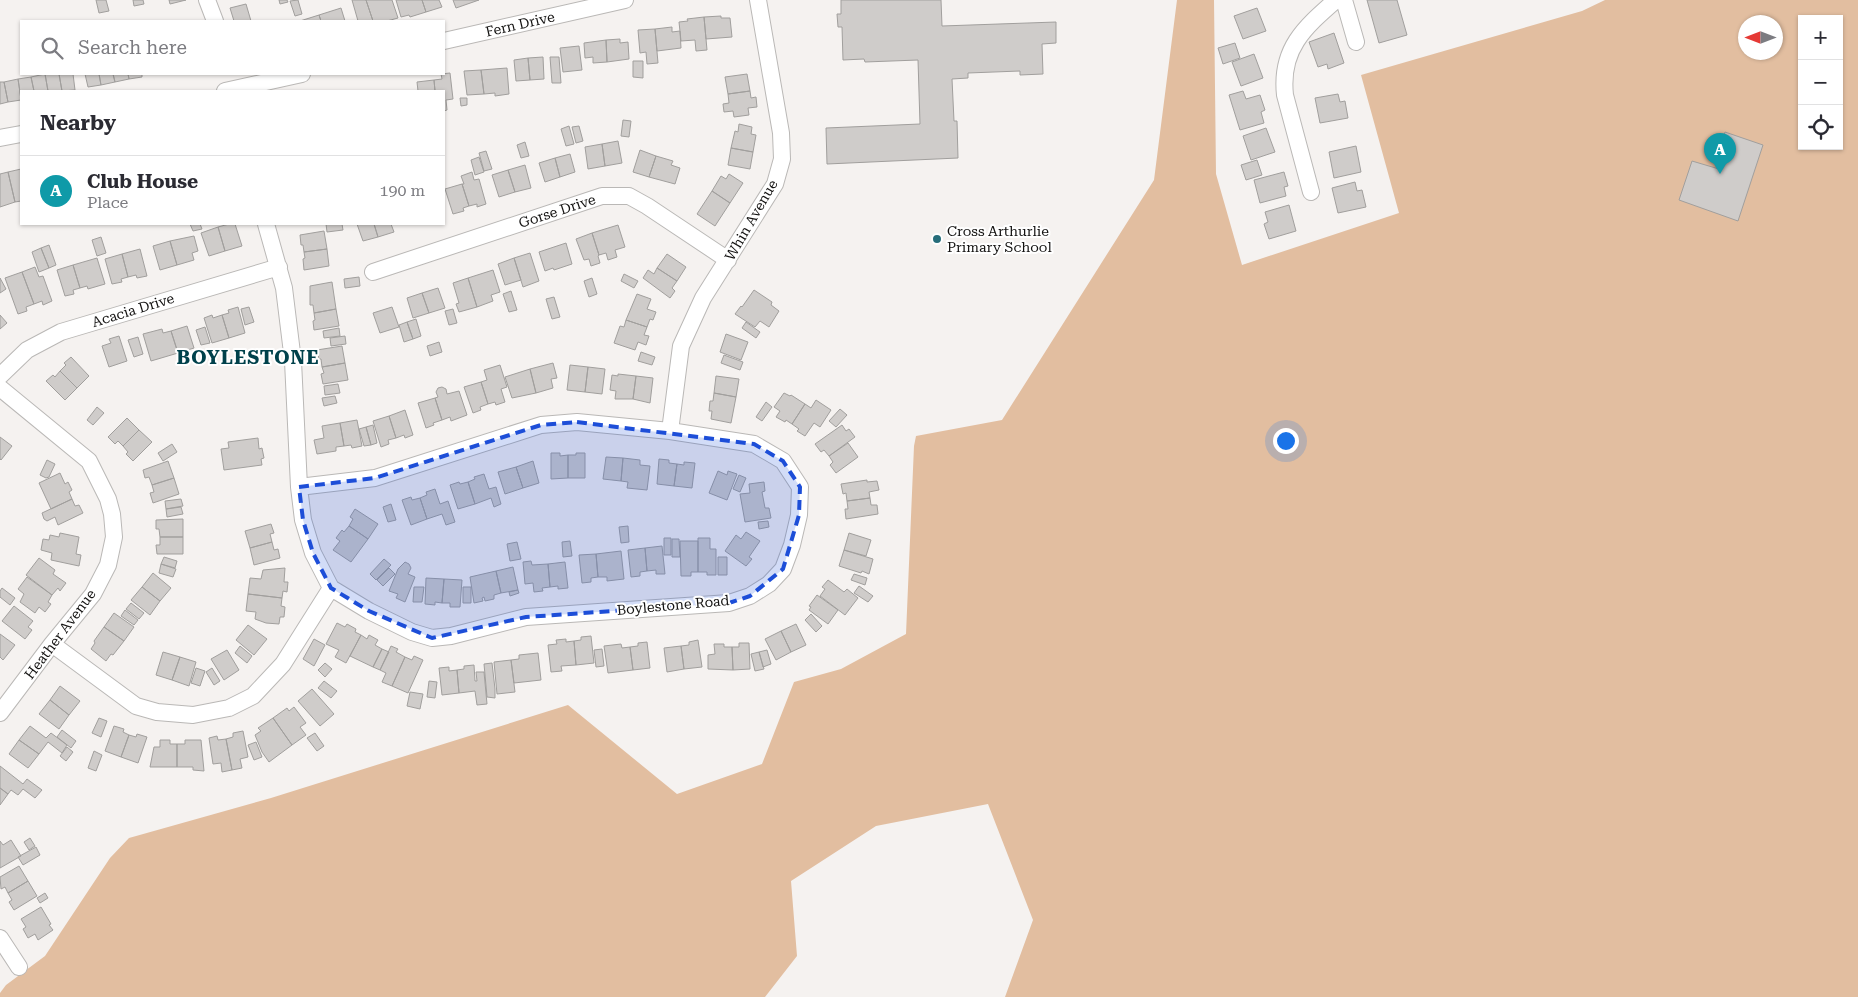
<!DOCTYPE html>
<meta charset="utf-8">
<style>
:root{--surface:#fff;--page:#f2f2f3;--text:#2b2b33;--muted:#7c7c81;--line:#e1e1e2;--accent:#266d7a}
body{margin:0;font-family:"Roboto Serif",serif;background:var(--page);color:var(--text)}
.controls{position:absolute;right:15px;top:15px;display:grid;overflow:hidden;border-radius:0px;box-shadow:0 1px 4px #0004}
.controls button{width:45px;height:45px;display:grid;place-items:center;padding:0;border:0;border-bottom:1px solid var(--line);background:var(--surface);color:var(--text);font:25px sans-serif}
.compass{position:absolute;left:1738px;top:15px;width:45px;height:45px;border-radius:50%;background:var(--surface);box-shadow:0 1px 4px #0004;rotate:270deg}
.you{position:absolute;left:1285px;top:440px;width:18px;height:18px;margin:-12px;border:4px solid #fff;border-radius:50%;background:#1a73e8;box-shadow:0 0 0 8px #1a73e833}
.badge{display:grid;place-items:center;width:32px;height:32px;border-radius:50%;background:var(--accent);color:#fff;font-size:16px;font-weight:700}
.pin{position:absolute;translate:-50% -41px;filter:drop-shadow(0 1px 2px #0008)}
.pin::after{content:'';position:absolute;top:26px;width:18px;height:15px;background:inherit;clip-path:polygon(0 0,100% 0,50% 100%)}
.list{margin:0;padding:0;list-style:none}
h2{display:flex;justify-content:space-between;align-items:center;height:65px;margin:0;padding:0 20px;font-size:21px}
h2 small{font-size:16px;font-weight:400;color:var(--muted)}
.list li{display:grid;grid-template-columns:32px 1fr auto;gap:15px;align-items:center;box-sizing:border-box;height:70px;padding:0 20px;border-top:1px solid var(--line)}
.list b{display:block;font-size:19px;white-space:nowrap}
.list p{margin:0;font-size:16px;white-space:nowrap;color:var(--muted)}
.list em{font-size:16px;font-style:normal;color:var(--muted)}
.icon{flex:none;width:28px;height:28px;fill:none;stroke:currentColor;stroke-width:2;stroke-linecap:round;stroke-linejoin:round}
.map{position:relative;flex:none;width:1858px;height:997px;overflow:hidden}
.search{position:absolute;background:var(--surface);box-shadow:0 1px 4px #0004;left:20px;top:20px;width:425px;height:55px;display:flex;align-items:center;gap:12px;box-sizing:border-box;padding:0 18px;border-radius:0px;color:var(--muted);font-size:19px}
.panel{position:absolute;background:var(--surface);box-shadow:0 1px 4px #0004;left:20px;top:90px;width:425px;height:135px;border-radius:0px}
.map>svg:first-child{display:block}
</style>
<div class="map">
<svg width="1858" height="997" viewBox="0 0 1858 997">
<rect width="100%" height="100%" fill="#f5f2f0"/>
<!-- green -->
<path fill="#e2bea0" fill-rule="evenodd" d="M1177 0H1214L1216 174 1242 265 1399 213 1361 75 1582 11 1605 0H1858V997H1005L1033 920 988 804 876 826 791 881 797 956 765 997H0V993L6 985 45 956 110 858 129 838 271 798 568 705 677 794 762 764 794 682 841 669 906 634 914 446 916 436 1002 420 1154 180ZM1802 19H1839V146H1802ZM1746 22H1776V52H1746Z"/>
<!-- building -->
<path fill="#cfccca" stroke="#a19f9d" d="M96 0H106L109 11 99 13Z
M133 0H143L144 4 134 6Z
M169 0H186L170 4Z
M279 0H287L288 2 280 4Z
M298 0 302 14 295 16 290 1Z
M352 0H366L373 21H358Z
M366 0H392L398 18 387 21H373Z
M396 0H422L426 12 410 17 409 15 401 17Z
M422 0H439L442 7 426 12Z
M453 0H479L456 8Z
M841 0H941L942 26 1056 22V43L1042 44 1043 74 1020 75V71L968 73V78L952 79 954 121H957L958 158 827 164 826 128 920 124 918 60 865 62 864 59 843 60 842 27H838L837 14H841Z
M1367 0H1397L1407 35 1379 43Z
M246 4 251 21H234L230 8Z
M341 8 345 21H321L319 15Z
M1257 8 1266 31 1243 39 1234 16Z
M319 15 321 21H300Z
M721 16V18H730L732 37 706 39 704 17Z
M704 17 707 50 696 51 695 40 681 41 679 22 688 21 687 19Z
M672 27V32L680 31 681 48 657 51 655 29Z
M655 29 658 63 647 64 646 52 640 53 638 30Z
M1334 33 1344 63 1328 69 1327 64 1318 67 1309 42Z
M620 39V43L628 42 629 59 607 62 606 40Z
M606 40 607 62 593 63V57L585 58 584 43Z
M1235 43 1240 58 1223 64 1218 48Z
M579 46 582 70 563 72 560 48Z
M1254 54 1263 78 1241 86 1232 62Z
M543 57 544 79 530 80 528 58Z
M550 57H559L561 83H552Z
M528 58 530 80 516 81 514 60Z
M633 61H643V78L633 77Z
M507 68 509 94 495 96V93L484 94 481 70Z
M481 70 484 94 467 95 464 71Z
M450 73 453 99 446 100 447 110 444 111V91H435L434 80 442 79 441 74Z
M45 74H59L62 91H48Z
M45 74 48 91H34L31 77Z
M59 74H73L75 90 62 91Z
M85 74H99L101 85 88 87Z
M99 74H113L115 82 101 85Z
M113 74H128L129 79 115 82Z
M128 74H142V77L129 79Z
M747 74 750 91 728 94 725 77Z
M31 77 34 91H21V98L18 79Z
M18 79 21 100 8 102 4 82Z
M434 80 435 91H418L417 82Z
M0 82H4L8 102 0 104Z
M750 91 751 98 756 97 757 107 748 108 749 115 734 117 733 111 724 112 723 104 729 103 728 94Z
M1243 91 1246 99 1260 95 1265 110 1261 112 1264 123 1240 130 1229 95Z
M1338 94 1340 102 1345 101 1348 118 1320 123 1315 98Z
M460 98H467V105L461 106Z
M623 120 631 121 629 137 621 136Z
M739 124 752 127 751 134 756 135 753 152 731 148 735 131 738 132Z
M569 126 574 144 566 146 561 129Z
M579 126 583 141 576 143 572 127Z
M1266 128 1275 152 1251 160 1243 136Z
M1725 132 1763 145 1738 221 1679 200 1692 161 1719 169 1724 157 1719 155Z
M618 141 622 163 605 166 602 144Z
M525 142 529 156 521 158 517 145Z
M602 144 605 166 588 169 585 147Z
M1356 146 1361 172 1334 178 1329 152Z
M731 148 753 152 750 169 728 165Z
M640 150 656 156 649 177 633 172Z
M486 151 492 169 484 171 479 153Z
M570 154 575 172 560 177 555 158Z
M656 156 673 161 671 165 680 168 675 184 649 177Z
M479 157 484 172 475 175 471 160Z
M555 158 560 177 545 182 539 163Z
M1257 160 1262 175 1246 180 1241 165Z
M525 165 531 188 515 192 508 170Z
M21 169V201L15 202 8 172Z
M508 170 515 192 499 197 492 175Z
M8 172 15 202 0 207V174Z
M472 172 474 180 479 179 486 204 477 207V204L469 206 462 184H464L461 176Z
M1284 172 1288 186 1284 187 1286 196 1260 203 1254 180Z
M729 174 743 183 730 203 712 191 721 176 726 179Z
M1355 182 1357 191 1362 190 1366 207 1338 213 1332 188Z
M462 184 469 206 463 208 464 211 453 214 445 189Z
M712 191 730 203 715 226 697 214Z
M1289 205 1296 231 1269 239 1264 224 1268 222 1265 212Z
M190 224H200L202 229 193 231Z
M229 224H235L242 246 225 251 218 227Z
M326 224H342L343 230 327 232Z
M357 224H374L378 237 363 241Z
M374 224H391L394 232 378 237Z
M618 225 625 247 615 250 617 257 608 260 606 253 599 255 592 233Z
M218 227 225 251 209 256 201 233Z
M324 231 327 249 304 252 303 245H301L300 235Z
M592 233 599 255 598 256 600 263 591 266 589 259 584 260 576 239Z
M194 236 198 251 192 253 194 260 177 265 170 241Z
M101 237 106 253 97 256 92 240Z
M170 241 177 265 160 270 153 246Z
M566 243 572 264 554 270 553 268 545 271 539 252Z
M49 245 56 265 49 268 41 248Z
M41 248 49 268 39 272 32 252Z
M140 249 147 276 137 278 136 275 128 277 122 254Z
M327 249 329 266 304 270 303 259 305 258 304 252Z
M530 253 539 281 523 287 514 258Z
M122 254 128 277 121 279 122 282 112 284 105 259Z
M667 254 686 267 677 281 657 268Z
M97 258 105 284 88 289 87 286 80 288 73 265Z
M514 258 521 280 505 285 498 264Z
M73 265 80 288 73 290 74 294 65 296 57 270Z
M35 267 39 277 43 276 52 301 43 305 42 301 34 304 22 272Z
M657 268 677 281 672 288 675 291 670 298 643 278 648 270 654 274Z
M493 270 500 292 491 295 493 301 477 307 468 278Z
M22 272 34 304 26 307 27 311 18 314 5 278Z
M624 274 638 281 634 288 621 281Z
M359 277 360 286 345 288 344 279Z
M0 278 6 289 0 293Z
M468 278 477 307 459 312 456 304 459 303 453 283Z
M592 278 597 294 589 297 584 281Z
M332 282 336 309 314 313 313 305H310V286Z
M438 288 445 308 429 313 422 293Z
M754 290 772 302 771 305 779 311 769 327 760 321 755 327 735 314 741 306 742 307Z
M511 291 517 310 509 312 503 294Z
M422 293 429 313 413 318 407 298Z
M637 294 651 299 647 309 656 312 653 320 650 319 647 327 626 320Z
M554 297 560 317 552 319 546 299Z
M238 307 245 333 229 338 222 315 229 313 228 310Z
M249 307 254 322 245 325 241 309Z
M392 307 399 327 380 333 373 313Z
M336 309 339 326 314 330 313 321 315 320 314 313Z
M453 309 457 323 449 325 445 311Z
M0 315 7 323 0 329Z
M212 315 213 318 222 315 229 338 212 343 204 318Z
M416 319 421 336 413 339 407 322Z
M626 320 647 327 644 335 649 336 646 345 638 342 635 350 614 343 620 326 624 327Z
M407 322 413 339 404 342 399 325Z
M746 322 760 332 756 338 742 328Z
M187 326 194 348 178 353 171 331Z
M205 327 210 343 201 345 196 330Z
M339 328 340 336 324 338 323 331Z
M162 329 163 333 171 331 178 353 151 361 143 334Z
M726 334 748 342 741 360 720 352Z
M119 336 127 361 109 367 102 346 111 343 109 339Z
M345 336 346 344 331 346 330 338Z
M138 337 143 354 134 357 128 340Z
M439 342 442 352 430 356 427 346Z
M342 346 345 363 322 367 321 359H319L317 350Z
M641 352 655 357 652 365 638 361Z
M724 355 743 362 740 370 721 363Z
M71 357 89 376 77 388 60 371 66 365 64 363Z
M345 363 348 380 323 384 321 374 324 373 322 367Z
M553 363 557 378 551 379 553 388 536 393 530 369Z
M500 365 507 387 501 389 505 402 496 405 495 402 488 404 481 382 487 380 484 370Z
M570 365 588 367 585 392 567 390Z
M588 367 605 369 602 394 585 392Z
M530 369 536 393 512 398 505 377Z
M60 371 77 388 65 400 46 381 53 375 55 377Z
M618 374 636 376 633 399H615L616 391 610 390 612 375 618 376Z
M636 376 653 378 650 403 633 399Z
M716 376 739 379 736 397 714 393Z
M481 382 488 404 480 407 481 410 473 413 464 387Z
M338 384 340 393 325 395 324 386Z
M442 387 446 389 447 394 459 391 467 415 451 421 450 417 442 420 435 398 438 397 436 392 438 388Z
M714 393 736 397 731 423 711 419 712 411H709L710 401H713Z
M784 393 790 396 791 395 805 404 792 424 786 420 785 422 776 417 780 411 774 407Z
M335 396 337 403 324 406 322 398Z
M435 398 442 420 433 423 434 425 426 428 418 403Z
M816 400 831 410 820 427 814 423 805 436 797 431 799 429 792 424 805 404 811 408Z
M766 402 772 407 762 421 756 417Z
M97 407 104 413 93 425 87 420Z
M840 409 847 415 836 427 829 421Z
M405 410 413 435 405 438 404 435 396 438 389 416Z
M389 416 396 438 388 440 389 444 381 447 373 421Z
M127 418 139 430 123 446 118 441 115 444 108 437Z
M357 420 362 446 352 448 351 445 344 446 340 423Z
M340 423 344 446 336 447V451L317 454 314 440 324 438 322 426Z
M373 425 377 443 371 445 366 427Z
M842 425 846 431 849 429 855 437 829 456 824 450 821 452 815 444Z
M366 427 371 445 364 446 359 429Z
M139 430 152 442 133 461 126 454 128 452 123 446Z
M0 437 12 446 1 460 0 459Z
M258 438 259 449 262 448 264 458 261 459 262 465 224 470 221 449 229 448 228 442Z
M848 443 858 457 836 473 830 465 833 462 829 456Z
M172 444 177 452 163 461 158 453Z
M551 453H560V456L568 455V478L551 479Z
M576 453H585V478H568V455H576Z
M606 457 623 458 621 481 603 479Z
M623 458 640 460V465L650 466 647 490 627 488 628 482 621 481Z
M659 459 669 460V463L677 464 674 486 657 484Z
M47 460 55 464 49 477 46 478 40 475Z
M168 461 174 478 152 485 149 477 145 478 143 470Z
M533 461 539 483 523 488 516 467Z
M684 462 695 463 692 488 674 486 677 464 684 465Z
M516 467 523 488 505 494 498 472Z
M718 471 727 475 728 471 737 474 727 500 709 493Z
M60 473 65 484 68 482 72 490 69 492 72 499 51 509 39 483Z
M484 474 489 489 496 487 501 504 494 507 491 498 475 504 468 482 475 479 474 477Z
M739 475 746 478 740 492 733 489Z
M174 478 179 494 153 503 150 493 154 492 152 485Z
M867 480V482L877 481 879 490 869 492 870 498 847 501 846 493 843 494 841 484Z
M459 482 460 484 468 482 475 504 458 509 450 485Z
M764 482 765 491 762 492 765 508H769L771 518 745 522 740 494 750 493 749 484Z
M435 489 440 504 448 501 455 522 446 525 442 514 427 519 420 498 427 495 426 492Z
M411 497 412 500 420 498 427 519 411 525 402 500Z
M870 498 871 505H877L878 514 846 519 845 509H848L847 501Z
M72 499 75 506 79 505 83 513 58 525 55 517 47 521 44 519 42 513Z
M181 499 183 506 166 509 165 501Z
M391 504 396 520 388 522 383 507Z
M181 507 183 514 167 517 166 509Z
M355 509 378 524 368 539 349 526 353 519 350 517Z
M183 519V537H160L159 529H156V520Z
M768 521 769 527 759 529 758 522Z
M271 524 274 533 270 534 272 542 250 548 245 531Z
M349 526 368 539 351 562 333 550 340 541 336 538 342 530 344 532Z
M628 526 629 542 621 543 619 527Z
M746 532 760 541 749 557 752 559 746 566 725 551 736 535 741 539Z
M60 533 79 537 76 554 81 555 79 566 51 560 52 553 41 550 43 539 49 540 50 535 59 537Z
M849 533 871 540 866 556 844 550Z
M160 537H183V554H157L156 545H160Z
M664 538H671V555H664Z
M698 538H710V549H716V575H707V572H698Z
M672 539H679L680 557H672Z
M570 541 572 556 563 557 562 542Z
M680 541H698V572H691V576H681Z
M272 542 274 550 278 549 280 558 254 565 250 548Z
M517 542 521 559 510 561 507 544Z
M662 546 665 574H656V570L647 571 645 548Z
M645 548 647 571 640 572V576L631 577 628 550Z
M844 550 873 559 869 574 862 571 861 573 839 566Z
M621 551 624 579 607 581V577H598L596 554Z
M596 554 598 577 591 578V582L582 583 579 555Z
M164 557 177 561 175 568 161 564Z
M718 557H727V575H718Z
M39 558 55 570 53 574 66 583 60 591 58 588 52 595 26 575Z
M384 559 391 565 376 580 370 574Z
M531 561 532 565 548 564 550 587 542 588 543 591 534 592 533 583 525 584 523 562Z
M405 562 409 564 411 568 408 574 415 577 405 602 396 598 398 594 389 591 398 569Z
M565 562 568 588 558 589V586L550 587 548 564Z
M161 564 176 569 173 577 159 573Z
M513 567 518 590 501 593 496 571Z
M285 568 284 582H288L287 592 283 591 282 598 248 594 250 578 261 579 263 570Z
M389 568 395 574 383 586 377 580Z
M496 571 501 593 494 595V599L485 601 484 597 482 598 483 601 474 603 470 577Z
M153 573 171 588 160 601 142 587Z
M854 574 867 578 865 585 851 580Z
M27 577 52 595 48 602 51 604 45 612 39 607 35 613 20 602 24 594 18 589Z
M426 578 444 579 442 603 435 602V605L425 604Z
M444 579 462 580 460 607H450V603H442Z
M828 580 844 592 847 589 858 598 845 615 820 596 825 589 822 587Z
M859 586 873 596 868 602 854 593Z
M142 587 160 601 150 615 131 600Z
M414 587H424L422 602H413Z
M463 587H471V603H463Z
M2 588 15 598 10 605 0 597V591Z
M518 590 519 593 510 596 509 592Z
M248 594 282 598 281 606 285 607 284 617H280L279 624 266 623 255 619 256 612 246 611Z
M817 595 838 610 828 624 809 610 811 607 809 606Z
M131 603 144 613 139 619 126 609Z
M14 606 33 621 28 627 32 630 25 639 2 621Z
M125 610 138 620 134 625 121 616Z
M114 613 134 627 124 641 104 627Z
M811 614 822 626 816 632 805 620Z
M337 623 345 627 347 624 356 629 355 632 361 635 346 663 335 657 339 650 326 644Z
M796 624 806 645 791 652 781 631Z
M248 625 267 639 254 655 236 640Z
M104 627 124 641 113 655 111 654 106 661 91 649 95 643 94 641Z
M781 631 791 652 776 660 765 639Z
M0 634 15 645 3 660 0 657Z
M361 635 367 639 369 635 378 640 375 645 382 649 373 667 350 656Z
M591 636 594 663 576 665 574 641 581 640V637Z
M314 639 325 645 314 666 303 659Z
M566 639V642L574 641 576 665 561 666 562 671 551 672 548 645 557 644 556 640Z
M698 640 702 667 684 669 681 646 689 645V642Z
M647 642 650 668 633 670 630 647 638 646V643Z
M739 643H749L750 669 733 670 732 647H739Z
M621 644 622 648 630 647 633 670 608 673 604 646Z
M714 644H724V647H732L733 670 708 669V655L715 654Z
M240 646 252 656 247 663 235 653Z
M391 646 398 649 396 652 405 657 392 686 382 682 386 673 380 670Z
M681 646 684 669 667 672 664 648Z
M382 649 389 652 380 670 373 667Z
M602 649 604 666 596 667 594 650Z
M227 650 239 670 224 680 211 659Z
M767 650 771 664 763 667 759 652Z
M163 652 180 657 172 680 156 675Z
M759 652 764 669 755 671 751 654Z
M538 653 541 680 514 683 511 660 519 659V655Z
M414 656 423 660 408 693 392 686 405 657 412 660Z
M180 657 196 662 189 686 172 680Z
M511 660 515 692 497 694 494 662Z
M325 663 332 669 325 677 318 670Z
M492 663 495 689V698L487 697 484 664Z
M474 665 475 681H477L476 672H484L487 704 477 705 475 691 459 693 457 670 464 669V666Z
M449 667V671L457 670 459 693 442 695 439 668Z
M196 668 205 671 200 686 191 683Z
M212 668 220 681 214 685 206 672Z
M324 681 337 691 331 698 318 688Z
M429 681 437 682 435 698 427 697Z
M60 686 80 701 69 715 50 700Z
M312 689 334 714 320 726 298 701Z
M410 692 423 694 420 709 407 706Z
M50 700 69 715 59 729 39 714Z
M294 707 306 723 300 727 306 735 292 745 273 718 287 708 289 711Z
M99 718 107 721 101 737 92 733Z
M273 718 292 745 269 762 262 752 255 735 261 731 258 728Z
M30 726 46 738 51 733 67 745 62 753 48 742 39 754 19 740Z
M114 726 124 729 123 732 129 735 121 757 105 751Z
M62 730 76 741 71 748 57 737Z
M243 731 248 757 240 759 242 768 232 770 226 739 233 737V733Z
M315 733 324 746 317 751 307 738Z
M137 734 147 737 138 763 121 757 129 735 136 737Z
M217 736 218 740 226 739 232 770 222 772 221 763 213 764 209 738Z
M19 740 39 754 28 768 9 754Z
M160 740H170V744H177V767H150L154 747H160Z
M185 740H201L204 771 193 770V767H177V744H185Z
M256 742 262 757 254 760 248 745Z
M67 747 73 752 66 761 60 756Z
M94 751 102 755 96 771 88 768Z
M0 766 23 784 27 779 42 790 35 798 23 789 18 795 11 790 8 794 0 788Z
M0 788 8 794 0 805Z
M30 838 35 846 29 850 24 842Z
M11 840 21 856 0 868V841L3 845Z
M36 847 40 855 23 865 18 857Z
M19 866 28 881 8 893 5 887 1 889 0 877Z
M28 881 37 896 14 910 9 902 12 900 8 893Z
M45 893 48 898 40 903 37 898Z
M41 907 51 924 49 925 53 930 38 940 35 934 28 938 23 929 26 927 21 919Z"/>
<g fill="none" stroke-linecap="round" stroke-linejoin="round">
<!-- minor casing -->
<g stroke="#bab8b6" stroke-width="18">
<path id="minor" d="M207 0 215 21
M1344 0 1356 42
M444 41 625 0
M225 91 302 74
M0 138 21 134
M1311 192 1285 95C1280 49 1304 28 1336 0
M266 224 284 288 293 361 299 487 303 520 313 553 331 588 369 611 412 632 432 638 451 636 526 617 729 603 750 596 769 584 783 569 792 545 799 515 800 487 783 461 754 444 670 431 577 422 541 425 375 478 299 487
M373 272 602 196H629L647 206 728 260
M0 376 27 350 61 332 279 267
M0 388 89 461 108 499 112 514 114 537 108 565 93 594 52 644 0 713
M670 431 681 346 703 298 775 184 782 159 781 133 758 0
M52 644 136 706 157 712 193 715 229 708 253 696 283 664 331 588
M0 938 19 967"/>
</g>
<!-- minor -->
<use href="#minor" stroke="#fff" stroke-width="16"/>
</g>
<!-- marked area -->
<path fill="#1d4ed8" fill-opacity="0.2" stroke="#1d4ed8" stroke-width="4" stroke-dasharray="10 6" stroke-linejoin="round" d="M577 422 754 444 783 461 800 487 799 515 783 569 750 596 729 603 526 617 432 638 369 611 331 588 313 553 303 520 299 487 375 478 541 425Z"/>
<!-- markers -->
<circle fill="#266d7a" stroke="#fff" stroke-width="2" cx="937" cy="239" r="5"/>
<g text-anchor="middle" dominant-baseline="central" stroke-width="4" stroke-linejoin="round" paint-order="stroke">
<!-- street labels -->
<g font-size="14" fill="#131211" stroke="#fff">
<text transform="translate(520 24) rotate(-13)">Fern Drive</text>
<text transform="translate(557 211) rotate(-18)">Gorse Drive</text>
<text transform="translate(751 220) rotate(-60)">Whin Avenue</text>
<text transform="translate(133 310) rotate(-17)">Acacia Drive</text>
<text transform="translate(673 605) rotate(-5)">Boylestone Road</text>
<text transform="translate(60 634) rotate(-53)">Heather Avenue</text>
</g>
<!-- poi labels -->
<g font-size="14" fill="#131211" stroke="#fff" text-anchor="start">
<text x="947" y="231">Cross Arthurlie<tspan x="947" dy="16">Primary School</tspan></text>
</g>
<!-- district labels -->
<g font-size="19" font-weight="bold" letter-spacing="1" fill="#00414b" stroke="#fff">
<text x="248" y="357">BOYLESTONE</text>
</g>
</g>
</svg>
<div class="controls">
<button>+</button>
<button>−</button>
<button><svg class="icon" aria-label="locate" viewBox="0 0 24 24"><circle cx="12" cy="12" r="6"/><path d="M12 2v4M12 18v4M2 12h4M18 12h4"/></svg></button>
</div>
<svg class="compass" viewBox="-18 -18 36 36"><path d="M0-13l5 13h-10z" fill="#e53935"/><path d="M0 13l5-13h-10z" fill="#7c7c81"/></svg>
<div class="you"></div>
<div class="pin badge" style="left:1720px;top:174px;background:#0f9aa8">A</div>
<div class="search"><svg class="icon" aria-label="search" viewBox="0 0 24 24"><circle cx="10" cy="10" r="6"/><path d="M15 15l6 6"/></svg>Search here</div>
<section class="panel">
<h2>Nearby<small></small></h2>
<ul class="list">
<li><span class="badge" style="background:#0f9aa8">A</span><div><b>Club House</b><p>Place</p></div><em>190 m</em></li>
</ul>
</section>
</div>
